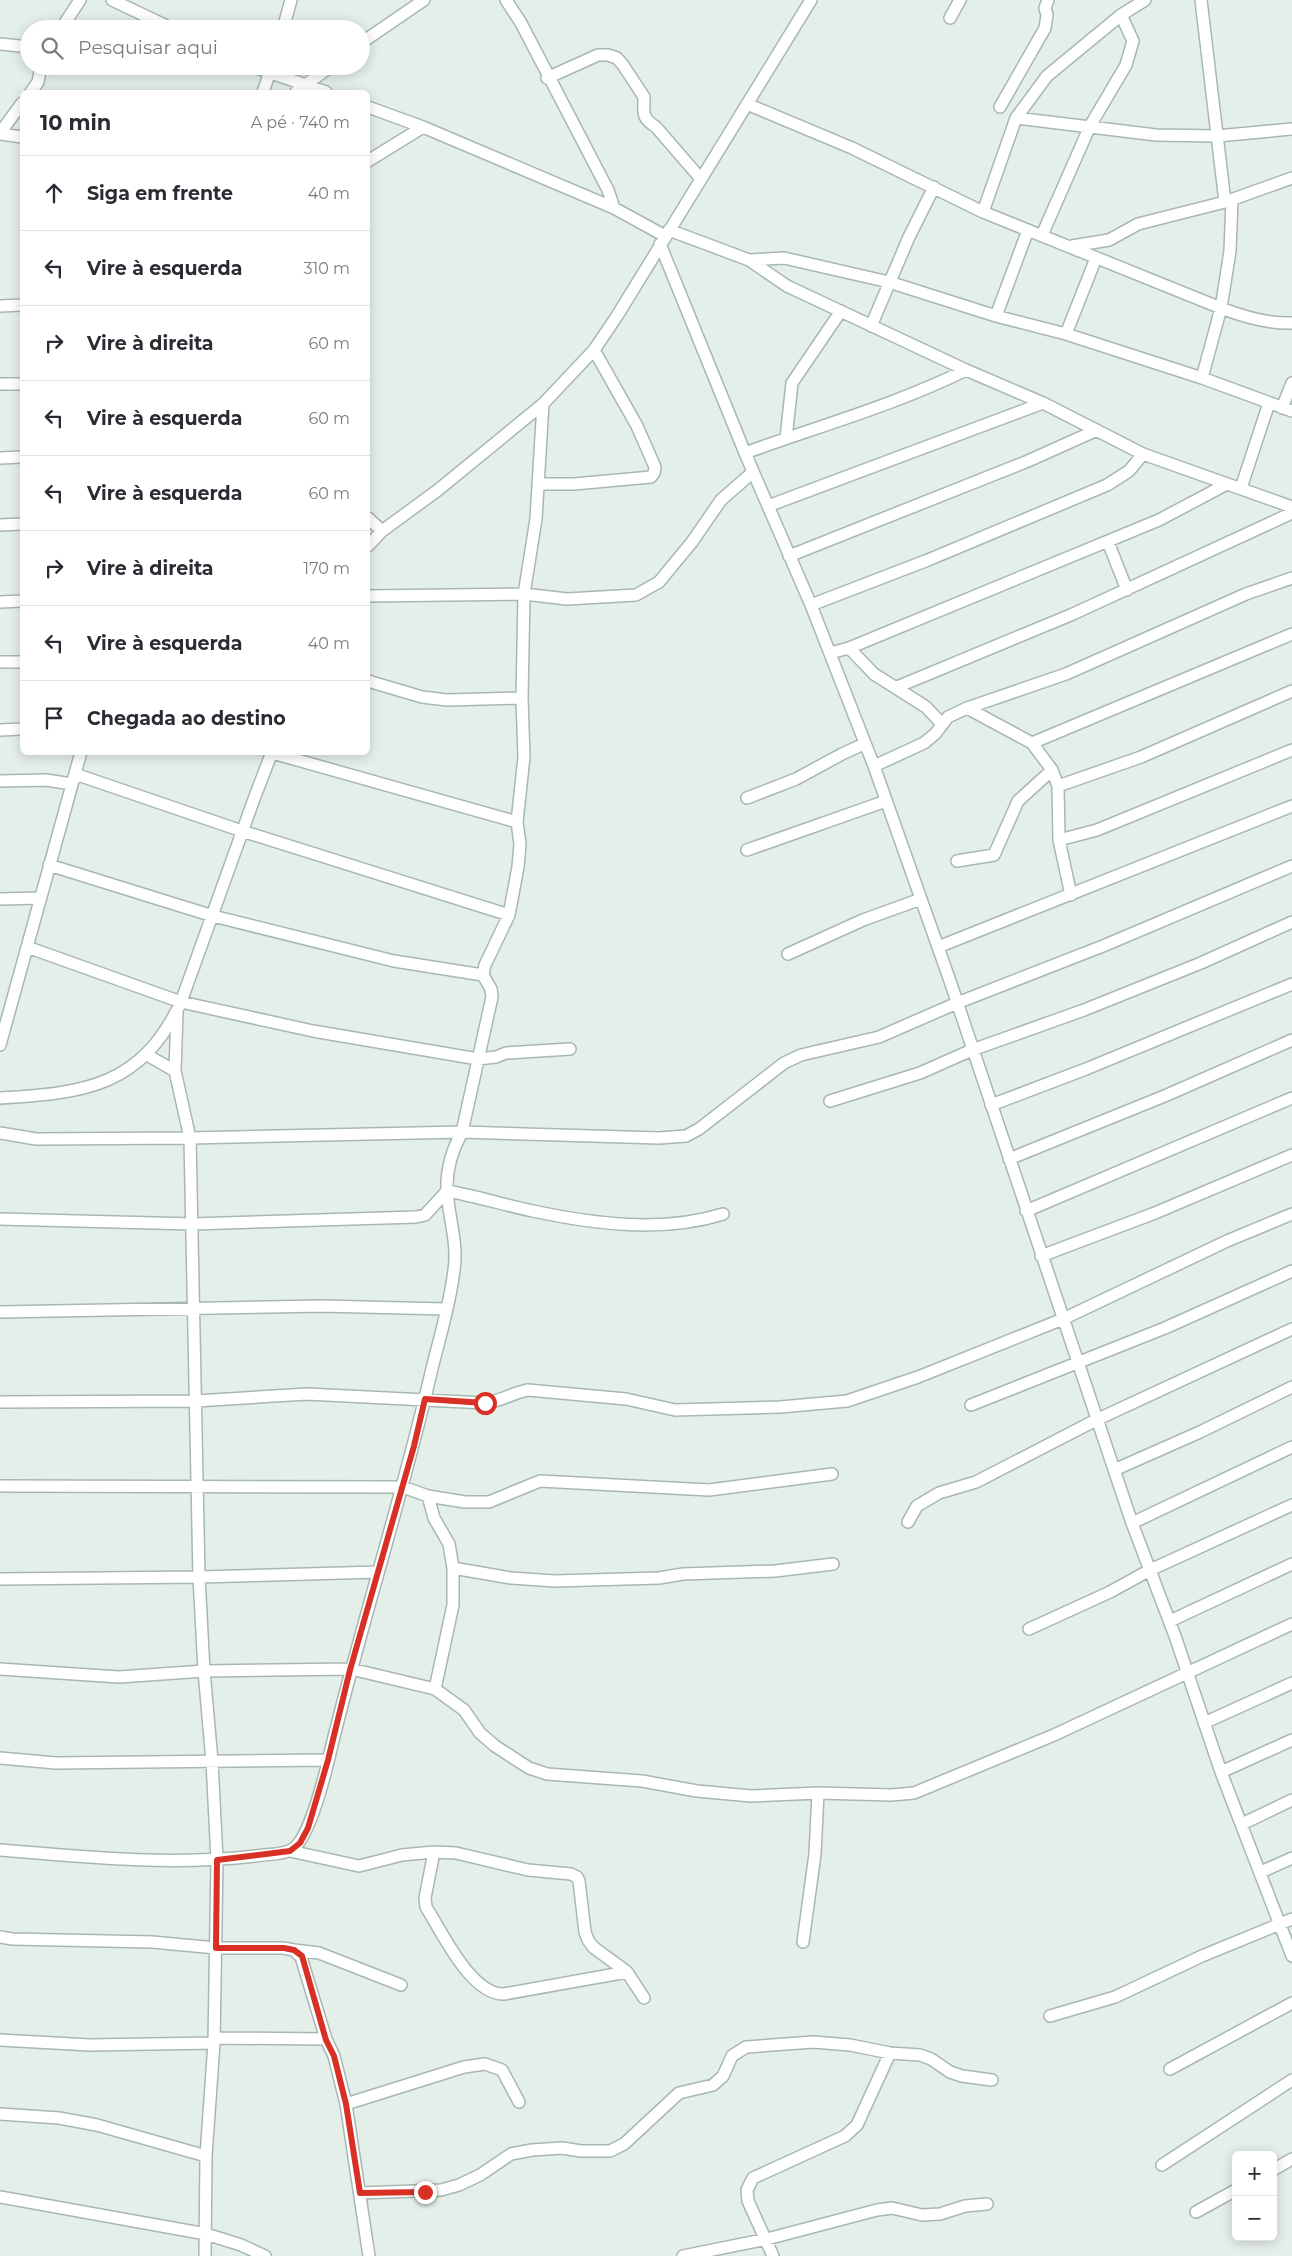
<!DOCTYPE html>
<html lang="pt">
<meta charset="utf-8">
<style>
:root{--surface:#fff;--page:#f2f2f3;--text:#2b2b33;--muted:#7c7c81;--line:#e1e1e2}
body{margin:0;font-family:Montserrat,sans-serif;background:var(--page);color:var(--text)}
.controls{position:absolute;right:15px;bottom:15px;display:grid;overflow:hidden;border-radius:8px;box-shadow:0 2px 12px #0003}
.controls button{width:45px;height:45px;display:grid;place-items:center;padding:0;border:0;border-bottom:1px solid var(--line);background:var(--surface);color:var(--text);font:25px sans-serif}
.stop{position:absolute;width:15px;height:15px;margin:-11px;border:4px solid #d93025;border-radius:50%;background:#fff}
.stop.end{background:#d93025;border-color:#fff;box-shadow:0 1px 5px #0008}
.list{margin:0;padding:0;list-style:none}
h2{display:flex;justify-content:space-between;align-items:center;height:65px;margin:0;padding:0 20px;font-size:21px}
h2 small{font-size:16px;font-weight:400;color:var(--muted)}
.list li{display:grid;grid-template-columns:32px 1fr auto;gap:15px;align-items:center;box-sizing:border-box;height:75px;padding:0 20px;border-top:1px solid var(--line)}
.list b{display:block;font-size:19px;white-space:nowrap}
.list em{font-size:16px;font-style:normal;color:var(--muted)}
.icon{flex:none;width:28px;height:28px;fill:none;stroke:currentColor;stroke-width:2;stroke-linecap:round;stroke-linejoin:round}
.map{position:relative;flex:none;width:1292px;height:2256px;overflow:hidden}
.search{position:absolute;background:var(--surface);box-shadow:0 2px 12px #0003;left:20px;top:20px;width:350px;height:55px;display:flex;align-items:center;gap:12px;box-sizing:border-box;padding:0 18px;border-radius:28px;color:var(--muted);font-size:19px}
.panel{position:absolute;background:var(--surface);box-shadow:0 2px 12px #0003;left:20px;top:90px;width:350px;height:665px;border-radius:8px}
.map>svg:first-child{display:block}
</style>
<div class="map">
<svg width="1292" height="2256" viewBox="0 0 1292 2256">
<rect width="100%" height="100%" fill="#e5efe9"/>
<g fill="none" stroke-linecap="round" stroke-linejoin="round">
<!-- minor casing -->
<g stroke="#a7b8b0" stroke-width="14">
<path id="minor" d="M112 0 173 29
M506 0 521 23 608 190 614 208
M1201 0 1225 202
M950 18 960 0
M61 29 80 0
M283 29 291 0
M361 43 424 0
M0 44 29 47
M251 66 326 92
M547 78 598 55H608L617 58 623 65 644 97C644 114 641 117 656 127L701 179
M31 92 38 82 41 66
M263 92 272 66
M296 92 331 66
M747 104 852 148 983 212 1221 308C1244 317 1267 324 1292 323
M368 107 423 127 614 208 665 236
M1000 107 1045 28 1047 15 1045 8 1048 0
M1016 118 1047 76 1121 15 1145 0
M0 133 22 103
M0 134 22 137
M368 161 423 127
M983 212 1016 118 1156 135 1217 136 1292 129
M669 230 749 260 787 286 966 370 1043 403 1143 454 1292 507
M1042 235 1090 126 1126 65 1133 41 1121 15
M660 244 745 453 811 605 874 766 950 981 1132 1523 1175 1636 1221 1772 1292 1956
M1072 246 1109 240 1138 224 1225 202 1292 178
M749 260 784 258 889 282 996 316 1066 334 1202 378 1292 411
M0 306 22 305
M996 316 1028 230
M871 326 909 237 934 187
M1066 334 1096 258
M1202 378 1221 308 1230 251 1232 200
M0 384H22
M1282 408 1292 383
M786 438 792 383 841 311
M745 453C819 426 895 405 966 370
M0 458 22 457
M538 484H574L651 477 654 473 655 467 637 426 594 350
M1241 488 1269 403
M768 506 1043 403
M368 518 382 531
M0 525 22 524
M1108 542 1127 590
M368 546 382 531 438 490 543 404 594 350 617 316 811 0
M789 556 1028 461 1097 430
M368 596 524 594 567 599 636 595 659 582 692 542 721 500 753 472
M0 602 22 601
M811 605 928 560 1107 485 1129 471 1143 454
M849 648 874 674 926 707 942 724
M830 653 849 648 1159 520 1227 484
M0 662H22
M368 681 422 697 447 700 522 698
M897 687 1073 614 1292 513
M967 708 1032 743 1052 770 1058 786 1059 840 1071 895
M0 730 22 729
M1032 743 1292 634
M269 752 517 822
M874 766 924 743 935 734 948 717 967 708 1066 674 1246 594 1292 578
M75 774 242 831 509 915
M0 781 46 780 72 784
M1058 786 1141 757 1292 691
M747 798 796 779 842 754 864 744
M1059 840 1097 830 1292 750
M747 850 886 801
M957 861 994 855 1018 801 1052 770
M49 865 213 916 394 961 483 975
M0 899 40 898
M27 947 181 1002 313 1031 478 1059 496 1057 506 1053 570 1049
M938 947 1292 806
M788 954 863 920 921 899
M177 1012 175 1071 190 1138 199 1577 204 1671 212 1761 217 1860 214 2043 206 2156 205 2256
M0 1045 81 752
M147 1055 175 1071
M0 1098C85 1093 141 1087 181 1002L254 799 272 752
M830 1101 920 1073 972 1050 1084 1010 1201 963 1292 922
M991 1105 1086 1069 1292 984
M0 1133 36 1139 190 1138 462 1132 659 1138 686 1136 699 1129 784 1063 801 1055 879 1037 957 1003 1103 946 1292 866
M1009 1159 1167 1095 1292 1040
M1026 1211 1292 1098
M0 1219 193 1224 416 1217 425 1215 447 1191C476 1196 504 1205 533 1211 594 1224 663 1233 723 1214
M1041 1256 1155 1213 1292 1155
M0 1312 322 1306 445 1309
M0 1402 196 1401 307 1394 485 1403C502 1401 512 1393 528 1390L626 1399 675 1410 780 1407 847 1401 918 1377 1063 1319 1227 1241 1292 1214
M971 1405 1165 1328 1292 1271
M1114 1470 1200 1432 1292 1387
M0 1486 403 1487 428 1496 465 1502H489L540 1481 709 1490 832 1474
M428 1496 434 1518 449 1544 453 1568V1605L435 1689
M908 1522 917 1506 939 1493 976 1482 1096 1420 1292 1329
M1132 1523 1292 1447
M453 1568 511 1578 555 1581 659 1578 683 1574 775 1571 833 1564
M0 1579 199 1577 378 1572
M1170 1621 1292 1564
M1029 1629 1110 1592 1150 1570 1292 1505
M0 1669 119 1677 204 1671 351 1669 435 1689 464 1710 480 1733 495 1746 529 1768 547 1774 642 1781 697 1791 751 1796 818 1793 891 1795 914 1793 1054 1735 1292 1624
M1204 1723 1292 1683
M0 1758 56 1763 328 1760
M1221 1772 1292 1740
M1242 1824 1292 1800
M0 1850C84 1857 171 1866 255 1856 266 1854 282 1855 291 1850 310 1841 327 1767 332 1745 362 1622 401 1501 430 1377 438 1342 450 1306 454 1270 458 1244 449 1218 447 1192 446 1172 452 1150 462 1132L492 997 491 989 483 975 485 965 509 915 518 867 520 844 517 822 524 757 522 698 524 594 536 519 543 404
M290 1851 359 1866 402 1855 434 1852 456 1853 528 1870 571 1874 577 1877 579 1881 585 1932 588 1940 593 1947 627 1972 644 1998
M434 1852 425 1898 426 1907C442 1932 471 1995 504 1994L627 1972
M1261 1872 1292 1858
M0 1937 12 1939 152 1942 216 1948H283L294 1950 301 1957 326 2039 334 2056 346 2104 369 2256
M803 1942 815 1854 818 1793
M294 1950 319 1953 401 1985
M1050 2016 1115 1997 1202 1956 1292 1919
M214 2038 326 2039
M0 2040 90 2045 214 2043
M1170 2069 1292 2003
M346 2104 464 2067 485 2064 502 2070 519 2102
M0 2114 59 2118 97 2125 206 2156
M1162 2165 1292 2080
M1273 2170 1292 2159
M360 2193 441 2190 459 2185 480 2175 511 2154 532 2150 562 2148 581 2151H610L624 2144 679 2093 713 2085 723 2076 732 2056 746 2047 813 2042 850 2045 890 2053 920 2055 931 2059 950 2072 962 2076 992 2080
M0 2197 206 2234 241 2245 265 2256
M1196 2212 1236 2190
M683 2256 767 2239 877 2210 892 2208 922 2215 940 2214 965 2206 987 2204
M773 2256 748 2201 747 2190 753 2178 845 2136 857 2125 890 2053"/>
</g>
<!-- minor -->
<use href="#minor" stroke="#fff" stroke-width="11"/>
</g>
<g fill="none" stroke-linecap="round" stroke-linejoin="round">
<!-- route -->
<path stroke="#d93025" stroke-width="6" d="M425 2192 360 2193 346 2104 334 2056 326 2040 302 1956 294 1950 284 1948H216L217 1860 290 1851 300 1843 308 1828 328 1760 350 1670 414 1446 425 1399 485 1403"/>
</g>
</svg>
<div class="controls">
<button>+</button>
<button>−</button>
</div>
<div class="stop" style="left:485px;top:1403px"></div>
<div class="stop end" style="left:425px;top:2192px"></div>
<div class="search"><svg class="icon" aria-label="search" viewBox="0 0 24 24"><circle cx="10" cy="10" r="6"/><path d="M15 15l6 6"/></svg>Pesquisar aqui</div>
<section class="panel">
<h2>10 min<small>A pé · 740 m</small></h2>
<ul class="list">
<li><svg class="icon" aria-label="ahead" viewBox="0 0 24 24"><path d="M12 20V5M6 11l6-6 6 6"/></svg><div><b>Siga em frente</b></div><em>40 m</em></li>
<li><svg class="icon" aria-label="left" viewBox="0 0 24 24"><path d="M17 20v-9H6M10 6l-5 5 5 5"/></svg><div><b>Vire à esquerda</b></div><em>310 m</em></li>
<li><svg class="icon" aria-label="right" viewBox="0 0 24 24"><path d="M7 20v-9h11M14 6l5 5-5 5"/></svg><div><b>Vire à direita</b></div><em>60 m</em></li>
<li><svg class="icon" aria-label="left" viewBox="0 0 24 24"><path d="M17 20v-9H6M10 6l-5 5 5 5"/></svg><div><b>Vire à esquerda</b></div><em>60 m</em></li>
<li><svg class="icon" aria-label="left" viewBox="0 0 24 24"><path d="M17 20v-9H6M10 6l-5 5 5 5"/></svg><div><b>Vire à esquerda</b></div><em>60 m</em></li>
<li><svg class="icon" aria-label="right" viewBox="0 0 24 24"><path d="M7 20v-9h11M14 6l5 5-5 5"/></svg><div><b>Vire à direita</b></div><em>170 m</em></li>
<li><svg class="icon" aria-label="left" viewBox="0 0 24 24"><path d="M17 20v-9H6M10 6l-5 5 5 5"/></svg><div><b>Vire à esquerda</b></div><em>40 m</em></li>
<li><svg class="icon" aria-label="arrive" viewBox="0 0 24 24"><path d="M6 21V4h12l-3 4 3 4H6"/></svg><div><b>Chegada ao destino</b></div></li>
</ul>
</section>
</div>
